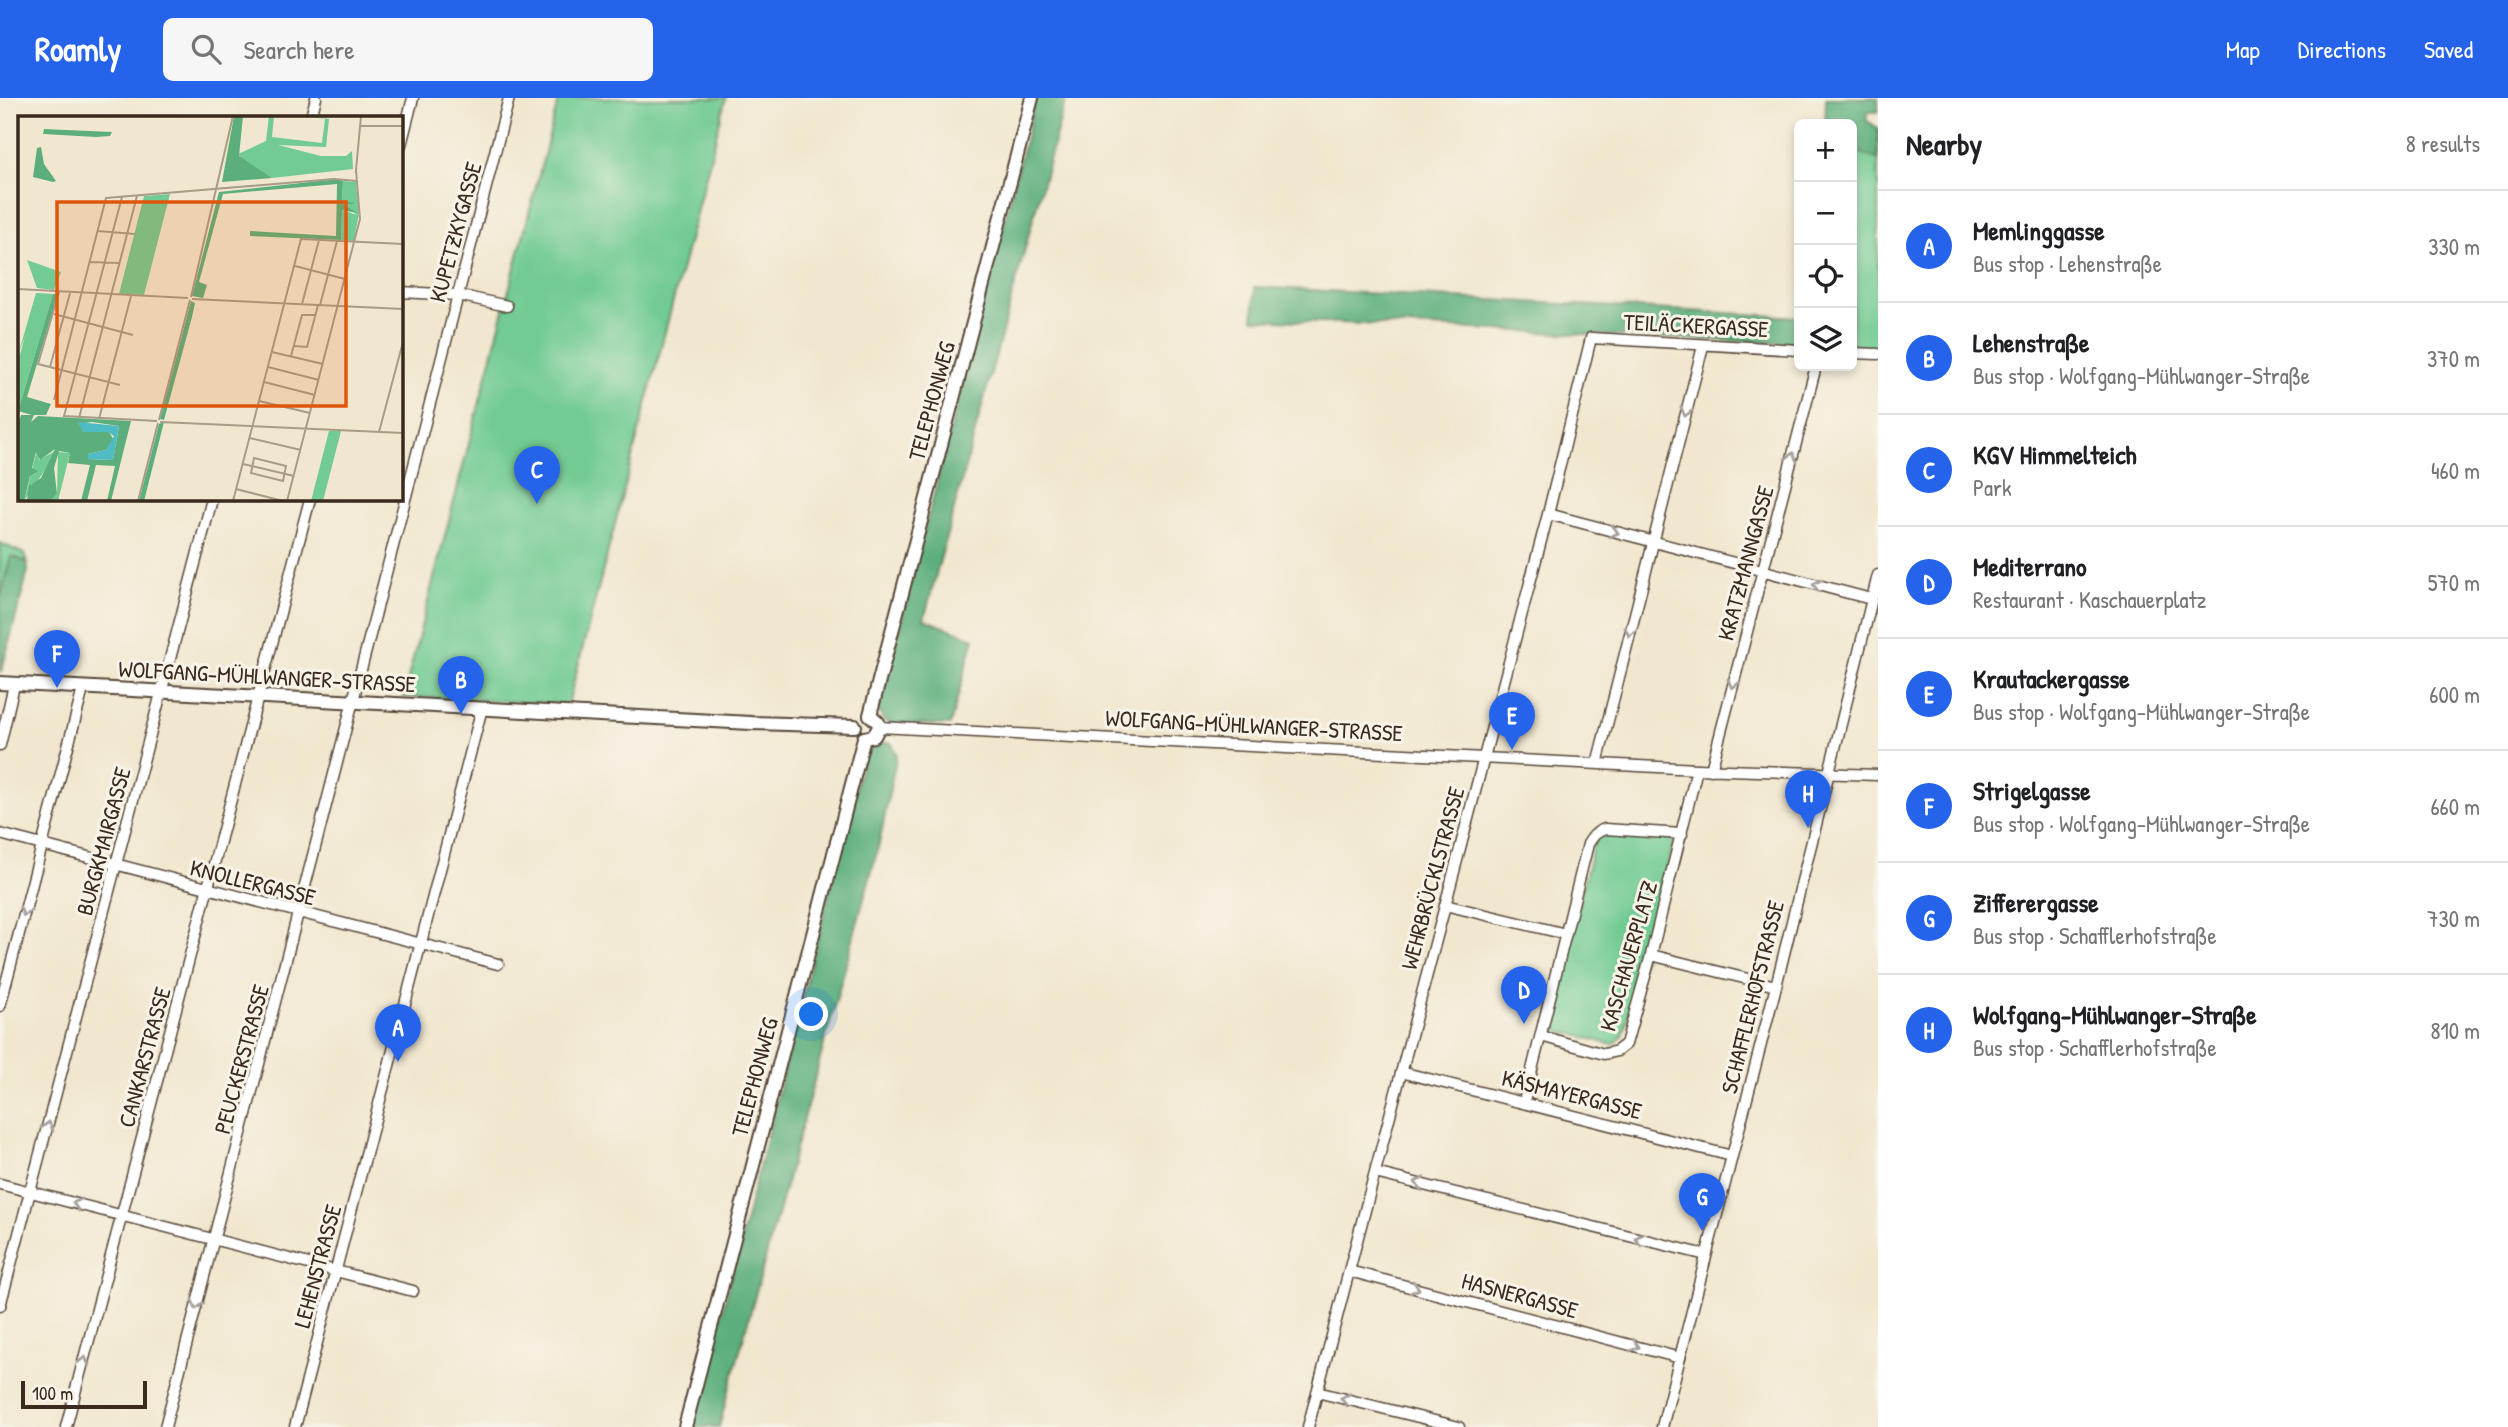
<!DOCTYPE html>
<meta charset="utf-8">
<style>
:root{--surface:#fff;--page:#f6f6f6;--text:#202124;--muted:#757577;--line:#e0e0e0;--accent:#2563eb}
body{margin:0;font-family:"Patrick Hand",sans-serif;background:var(--page);color:var(--text)}
.controls{position:absolute;right:21px;top:21px;display:grid;overflow:hidden;border-radius:10px;box-shadow:0 4px 10px #0003}
.controls button{width:63px;height:63px;display:grid;place-items:center;padding:0;border:0;border-bottom:2px solid var(--line);background:var(--surface);color:var(--text);font:35px sans-serif}
.scale{position:absolute;left:21px;bottom:18px;width:126px;box-sizing:border-box;padding-left:7px;border:4px solid #3b2a1e;border-top:0;font-size:19px;line-height:24px;white-space:nowrap;color:#3b2a1e;-webkit-text-stroke:5px #f7f3e8;paint-order:stroke}
.you{position:absolute;left:812px;top:917px;width:24px;height:24px;margin:-18px;border:5px solid #fff;border-radius:50%;background:#1a73e8;box-shadow:0 0 0 10px #1a73e833}
.badge{display:grid;place-items:center;width:46px;height:46px;border-radius:50%;background:var(--accent);color:#fff;font-size:23px;font-weight:700}
.pin{position:absolute;translate:-50% -58px;filter:drop-shadow(0 2px 4px #0008)}
.pin::after{content:'';position:absolute;top:37px;width:24px;height:21px;background:inherit;clip-path:polygon(0 0,100% 0,50% 100%)}
.list{margin:0;padding:0;list-style:none}
h2{display:flex;justify-content:space-between;align-items:center;height:91px;margin:0;padding:0 28px;font-size:30px}
h2 small{font-size:23px;font-weight:400;color:var(--muted)}
.list li{display:grid;grid-template-columns:46px 1fr auto;gap:21px;align-items:center;box-sizing:border-box;height:112px;padding:0 28px;border-top:2px solid var(--line)}
.list b{display:block;font-size:26px;white-space:nowrap}
.list p{margin:0;font-size:23px;white-space:nowrap;color:var(--muted)}
.list em{font-size:23px;font-style:normal;color:var(--muted)}
.icon{flex:none;width:38px;height:38px;fill:none;stroke:currentColor;stroke-width:2;stroke-linecap:round;stroke-linejoin:round}
.map{position:relative;flex:none;width:1878px;height:1329px;overflow:hidden}
header{display:flex;align-items:center;gap:42px;box-sizing:border-box;height:98px;padding:0 35px;background:var(--accent);color:#fff}
header strong{font-size:33px}
nav{display:flex;gap:38px;margin-inline-start:auto;font-size:24px}
.search{width:490px;height:63px;background:var(--page);display:flex;align-items:center;gap:18px;box-sizing:border-box;padding:0 24px;border-radius:10px;color:var(--muted);font-size:26px}
main{display:flex}
aside{flex:1;background:var(--surface)}
.map>svg:first-child{display:block}
</style>
<header>
<strong>Roamly</strong>
<div class="search"><svg class="icon" aria-label="search" viewBox="0 0 24 24"><circle cx="10" cy="10" r="6"/><path d="M15 15l6 6"/></svg>Search here</div>
<nav><a>Map</a><a>Directions</a><a>Saved</a></nav>
</header>
<main>
<div class="map">
<svg width="1878" height="1329" viewBox="0 0 1878 1329">
<rect width="100%" height="100%" fill="#f7f3e8"/>
<filter id="ink" filterUnits="userSpaceOnUse"><feTurbulence type="fractalNoise" baseFrequency=".0143" numOctaves="2"/><feDisplacementMap in="SourceGraphic" scale="14" xChannelSelector="R" yChannelSelector="G"/><feConvolveMatrix kernelMatrix="1 2 1 2 8 2 1 2 1" color-interpolation-filters="sRGB"/></filter>
<filter id="wash" filterUnits="userSpaceOnUse"><feTurbulence type="fractalNoise" baseFrequency=".00686" numOctaves="4" result="noise"/><feDisplacementMap in="SourceGraphic" scale="28" xChannelSelector="R" yChannelSelector="G"/><feGaussianBlur stdDeviation="1.57" result="paint"/><feColorMatrix in="noise" values="0 0 0 0 0 0 0 0 0 0 0 0 0 0 0 0 0 1.4 0 .05"/><feComposite in="paint" operator="in"/></filter>
<g filter="url(#wash)">
<rect width="100%" height="100%" fill="#f1e7ce"/>
<!-- green -->
<path fill="#71cb92" stroke="#567a58" stroke-width="2" d="M559 0H726L568 606 403 599Z
M1855 53 1878 61V250L1852 249Z
M0 445 24 456 27 464 11 459 0 501Z
M1603 734 1675 741 1623 938 1613 947 1547 929 1594 745 1598 737Z"/>
<!-- forest -->
<path fill="#5caf7c" stroke="#4c6c4d" stroke-width="2" d="M1036 0H1066L924 521 974 540 950 627 892 626 884 623 878 613Z
M1826 0H1878V14H1868L1866 22 1878 30V61L1855 53 1852 210V26H1825Z
M1255 189 1799 219V246L1253 221Z
M11 458 27 464 28 473 1 575 0 501Z
M871 645H891L897 656 879 746 719 1329H693L866 649Z"/>
</g>
<g filter="url(#ink)">
<g fill="none" stroke-linecap="round" stroke-linejoin="round">
<!-- minor casing -->
<g stroke="#564638" stroke-width="13">
<path id="minor" d="M311 19 316 0
M401 47 413 0
M401 194 458 197 507 208
M1852 255 1878 256
M1548 416 1871 501
M879 629 1697 671 1878 677
M0 647 14 587
M1597 666 1703 248
M1711 672 1816 268
M0 736 498 866
M1445 807 1566 836
M1651 857 1776 888
M0 908 83 591
M1541 938 1604 956 1617 953 1626 946 1651 857 1697 671
M1401 974 1732 1058
M1524 1004 1588 746C1593 738 1596 734 1605 731L1682 736
M1375 1075 1706 1157
M0 1086 413 1193
M1349 1173 1680 1260
M0 1208 212 401
M1317 1294 1459 1329
M66 1329 310 401
M165 1329 509 0
M295 1329 482 610
M1308 1329 1548 416 1591 240 1799 252
M1662 1329 1776 888 1878 477"/>
</g>
<!-- tertiary casing -->
<g stroke="#564638" stroke-width="16">
<path id="tertiary" d="M0 585 751 625 855 628
M870 617 1032 0
M864 640 874 638 879 629 878 624 870 617
M685 1329 864 640"/>
</g>
<!-- minor -->
<use href="#minor" stroke="#fff" stroke-width="10"/>
<!-- tertiary -->
<use href="#tertiary" stroke="#fff" stroke-width="12"/>
</g>
<!-- one-way arrows -->
<defs><path id="oneway-chevron" d="M-2-3.5L2.5 0L-2 3.5" fill="none" stroke-width="1.6" stroke-linecap="round" stroke-linejoin="round" transform="scale(1.75)"/></defs>
<g stroke="#a79f9a">
<use href="#oneway-chevron" transform="translate(1686 314) rotate(104)"/>
<use href="#oneway-chevron" transform="translate(1792 359) rotate(-75)"/>
<use href="#oneway-chevron" transform="translate(1614 434) rotate(15)"/>
<use href="#oneway-chevron" transform="translate(1817 487) rotate(-165)"/>
<use href="#oneway-chevron" transform="translate(1630 534) rotate(104)"/>
<use href="#oneway-chevron" transform="translate(1733 586) rotate(104)"/>
<use href="#oneway-chevron" transform="translate(25 814) rotate(105)"/>
<use href="#oneway-chevron" transform="translate(48 1028) rotate(-75)"/>
<use href="#oneway-chevron" transform="translate(1419 1085) rotate(-166)"/>
<use href="#oneway-chevron" transform="translate(77 1106) rotate(-166)"/>
<use href="#oneway-chevron" transform="translate(1639 1141) rotate(-166)"/>
<use href="#oneway-chevron" transform="translate(1415 1190) rotate(15)"/>
<use href="#oneway-chevron" transform="translate(197 1207) rotate(105)"/>
<use href="#oneway-chevron" transform="translate(1635 1248) rotate(15)"/>
<use href="#oneway-chevron" transform="translate(84 1263) rotate(-75)"/>
<use href="#oneway-chevron" transform="translate(1345 1301) rotate(-166)"/>
</g>
</g>
<g text-anchor="middle" dominant-baseline="central" stroke-width="6" stroke-linejoin="round" paint-order="stroke">
<!-- street labels -->
<g font-size="23" fill="#3b2a1e" stroke="#f7f3e8">
<text transform="translate(455 134) rotate(-75)">KUPETZKYGASSE</text>
<text transform="translate(1696 227) rotate(3)">TEILÄCKERGASSE</text>
<text transform="translate(931 303) rotate(-75)">TELEPHONWEG</text>
<text transform="translate(1745 465) rotate(-75)">KRATZMANNGASSE</text>
<text transform="translate(267 578) rotate(3)">WOLFGANG-MÜHLWANGER-STRASSE</text>
<text transform="translate(1254 627) rotate(3)">WOLFGANG-MÜHLWANGER-STRASSE</text>
<text transform="translate(103 743) rotate(-75)">BURGKMAIRGASSE</text>
<text transform="translate(1432 780) rotate(-75)">WEHRBRÜCKLSTRASSE</text>
<text transform="translate(253 784) rotate(14)">KNOLLERGASSE</text>
<text transform="translate(1628 858) rotate(-74)">KASCHAUERPLATZ</text>
<text transform="translate(1752 899) rotate(-76)">SCHAFFLERHOFSTRASSE</text>
<text transform="translate(144 959) rotate(-75)">CANKARSTRASSE</text>
<text transform="translate(241 961) rotate(-75)">PEUCKERSTRASSE</text>
<text transform="translate(754 979) rotate(-75)">TELEPHONWEG</text>
<text transform="translate(1572 996) rotate(14)">KÄSMAYERGASSE</text>
<text transform="translate(317 1168) rotate(-75)">LEHENSTRASSE</text>
<text transform="translate(1520 1197) rotate(15)">HASNERGASSE</text>
</g>
</g>
<!-- overview -->
<g transform="translate(18 18)">
<rect width="385" height="385" fill="#f1e7ce"/>
<path d="M251 0H256L254 21 304 27 307 3 289 0 311 3 308 31 260 29 303 40H328L334 35 335 53 254 62 228 48 220 38 248 25ZM325 65 338 66 341 97 336 125 323 124 324 94 339 99 326 89 332 88 324 85ZM152 78 126 179 101 178 126 80ZM9 144 43 156 36 174 19 172ZM18 177 35 178 0 295V246L7 220 0 239ZM311 315H323L305 385H293ZM20 330 21 344 41 333 6 385ZM40 336 52 337 40 385H32L39 378Z" fill="#71cb92"/>
<path d="M216 0H225L221 40 254 62 204 66ZM26 13 94 16 92 20 78 21 25 18ZM23 31 26 48 38 65 35 66 15 61 19 32ZM319 63 325 65 324 85 338 87 326 89 339 97 324 94 323 124 232 120V115L318 120 319 68 205 78 181 166 189 169 185 182 174 180 201 76ZM35 178H40L9 281 33 288 28 299H16L13 306 20 300 113 305 93 385H89L97 350 78 349 69 385H63L72 349 50 347 52 337 41 335 36 352 39 378 32 385H9L11 370 23 362 37 333 22 344 18 336 14 352 20 355 12 360 6 385H0V309L3 299H14L0 295ZM74 306 101 310 95 344 70 343V338L88 334 96 324 91 316H65V309L60 308ZM173 185 177 187 174 201 146 304 142 303ZM146 306 126 385H121L141 308Z" fill="#5caf7c" fill-rule="evenodd"/>
<path d="M60 306 101 310 95 344 70 343V338L88 334 96 320 90 316H65Z" fill="#4ebcc2"/>
<path fill="none" stroke="#a89b88" stroke-width="2" d="M342 10H385M104 81 46 300 139 305M80 115 117 118M72 146 101 147M277 150 327 163M0 173 170 182M41 176 20 248 102 269M173 181 215 0M174 183 385 193M284 188 301 124M302 189 319 125M36 198 115 219M276 230 289 231 300 189M254 236 305 248M273 240 284 199H297M32 251 52 177M250 251 301 264M246 266 297 279M36 284 88 82 316 63 339 65M241 285 292 297M61 302 119 80M81 303 113 180M141 304 172 184M142 306 385 317M361 316 385 226M232 322 283 334M236 342 268 350 265 365 233 357ZM225 348 276 360M218 373 265 385M120 385 140 307M215 385 283 123 385 128M269 385 342 103 338 54 343 0"/>
<path fill="#df570d" fill-opacity="0.15" stroke="#df570d" stroke-width="3.5" d="M39 86H328V290H39Z"/>
<rect width="385" height="385" fill="none" stroke="#3b2a1e" stroke-width="3.5"/>
</g>
</svg>
<div class="controls">
<button>+</button>
<button>−</button>
<button><svg class="icon" aria-label="locate" viewBox="0 0 24 24"><circle cx="12" cy="12" r="6"/><path d="M12 2v4M12 18v4M2 12h4M18 12h4"/></svg></button>
<button><svg class="icon" aria-label="layers" viewBox="0 0 24 24"><path d="M12 4l9 5-9 5-9-5zM3 14l9 5 9-5"/></svg></button>
</div>
<div class="scale">100 m</div>
<div class="you"></div>
<div class="pin badge" style="left:398px;top:964px">A</div>
<div class="pin badge" style="left:461px;top:616px">B</div>
<div class="pin badge" style="left:537px;top:406px">C</div>
<div class="pin badge" style="left:1524px;top:926px">D</div>
<div class="pin badge" style="left:1512px;top:652px">E</div>
<div class="pin badge" style="left:57px;top:590px">F</div>
<div class="pin badge" style="left:1702px;top:1133px">G</div>
<div class="pin badge" style="left:1808px;top:730px">H</div>
</div>
<aside>
<h2>Nearby<small>8 results</small></h2>
<ul class="list">
<li><span class="badge">A</span><div><b>Memlinggasse</b><p>Bus stop · Lehenstraße</p></div><em>330 m</em></li>
<li><span class="badge">B</span><div><b>Lehenstraße</b><p>Bus stop · Wolfgang-Mühlwanger-Straße</p></div><em>370 m</em></li>
<li><span class="badge">C</span><div><b>KGV Himmelteich</b><p>Park</p></div><em>460 m</em></li>
<li><span class="badge">D</span><div><b>Mediterrano</b><p>Restaurant · Kaschauerplatz</p></div><em>570 m</em></li>
<li><span class="badge">E</span><div><b>Krautackergasse</b><p>Bus stop · Wolfgang-Mühlwanger-Straße</p></div><em>600 m</em></li>
<li><span class="badge">F</span><div><b>Strigelgasse</b><p>Bus stop · Wolfgang-Mühlwanger-Straße</p></div><em>660 m</em></li>
<li><span class="badge">G</span><div><b>Zifferergasse</b><p>Bus stop · Schafflerhofstraße</p></div><em>730 m</em></li>
<li><span class="badge">H</span><div><b>Wolfgang-Mühlwanger-Straße</b><p>Bus stop · Schafflerhofstraße</p></div><em>810 m</em></li>
</ul>
</aside>
</main>
